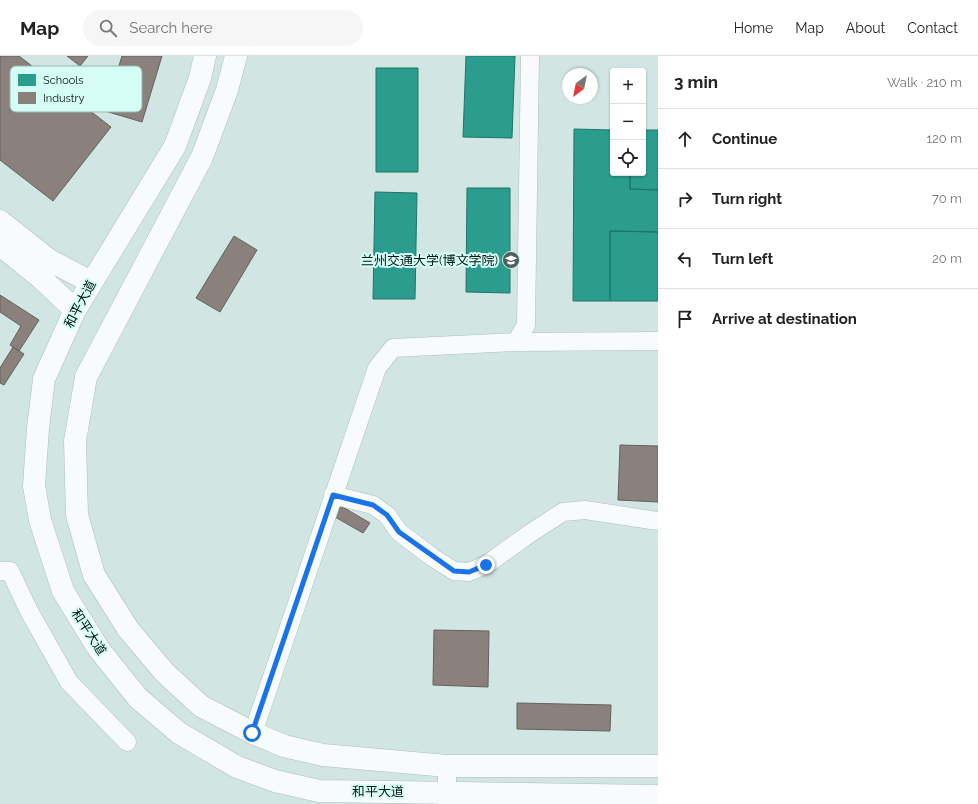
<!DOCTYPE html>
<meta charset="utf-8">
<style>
:root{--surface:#fff;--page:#f6f6f6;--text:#222;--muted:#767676;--line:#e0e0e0}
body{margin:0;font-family:Raleway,"Noto Sans SC",sans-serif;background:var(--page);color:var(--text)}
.controls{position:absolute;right:12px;top:12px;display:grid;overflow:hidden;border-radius:4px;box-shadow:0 1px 3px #0004}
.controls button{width:36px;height:36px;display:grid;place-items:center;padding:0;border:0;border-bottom:1px solid var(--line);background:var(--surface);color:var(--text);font:20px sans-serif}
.compass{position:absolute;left:562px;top:12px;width:36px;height:36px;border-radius:50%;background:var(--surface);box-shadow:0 1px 3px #0004;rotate:212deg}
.stop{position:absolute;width:12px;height:12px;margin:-9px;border:3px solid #1a73e8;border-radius:50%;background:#fff}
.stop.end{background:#1a73e8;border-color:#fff;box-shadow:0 1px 4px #0008}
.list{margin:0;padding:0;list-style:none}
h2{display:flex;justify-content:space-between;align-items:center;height:52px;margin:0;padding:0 16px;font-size:17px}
h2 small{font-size:13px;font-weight:400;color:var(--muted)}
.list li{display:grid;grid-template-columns:26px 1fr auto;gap:12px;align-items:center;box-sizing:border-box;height:60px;padding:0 16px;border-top:1px solid var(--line)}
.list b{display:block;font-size:15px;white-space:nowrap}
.list em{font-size:13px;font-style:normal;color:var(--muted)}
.icon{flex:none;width:22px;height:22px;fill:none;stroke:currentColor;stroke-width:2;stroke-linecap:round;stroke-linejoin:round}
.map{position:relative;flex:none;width:658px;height:748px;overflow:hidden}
header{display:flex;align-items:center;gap:24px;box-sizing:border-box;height:56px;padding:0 20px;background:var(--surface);border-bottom:1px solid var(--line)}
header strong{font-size:19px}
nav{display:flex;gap:22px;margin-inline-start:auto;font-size:14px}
.search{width:280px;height:36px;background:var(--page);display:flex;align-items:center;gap:10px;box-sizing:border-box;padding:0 14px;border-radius:22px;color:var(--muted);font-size:15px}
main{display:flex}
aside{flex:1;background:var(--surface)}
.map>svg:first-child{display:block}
</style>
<header>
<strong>Map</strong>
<div class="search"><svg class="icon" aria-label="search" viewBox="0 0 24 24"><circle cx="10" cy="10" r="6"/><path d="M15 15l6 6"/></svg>Search here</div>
<nav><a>Home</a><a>Map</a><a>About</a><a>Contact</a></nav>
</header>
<main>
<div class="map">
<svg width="658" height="748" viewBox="0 0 658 748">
<rect width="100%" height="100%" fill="#d1e6e2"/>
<!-- schools -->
<path fill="#2a9d8f" stroke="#20746a" d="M466 0H515L512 82 463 81Z
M376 12H418V116H376Z
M574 73 613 74V117H630V133L658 134V176L610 175V245H573Z
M643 74H658V134L630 133V117H643Z
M467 132H510V237L466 236Z
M375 136 417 137 415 243H373Z
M610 175 658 176V245H610Z"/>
<!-- industry -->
<path fill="#8a817c" stroke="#63615d" d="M0 0H19L111 71 53 145 0 104Z
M67 0H88L80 10Z
M122 0H162L142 66 105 55Z
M234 180 257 194 220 256 196 242Z
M0 239 39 264 19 295 10 289 21 270 0 256Z
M13 291 24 298 4 329 0 327V312Z
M620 389 658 390V446L618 444Z
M341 450 370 467 363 477 335 461Z
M434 574 489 575 488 631 433 629Z
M517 647 611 649 610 675 517 673Z"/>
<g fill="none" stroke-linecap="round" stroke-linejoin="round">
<!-- minor casing -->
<g stroke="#adbebb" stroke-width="19">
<path id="minor" d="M516 286 658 285
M333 439 373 449 387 459 399 476 432 501 454 515 469 516 486 509 529 478 563 456 585 454 658 465
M0 515H10L29 555 69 626 127 686
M253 677 377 312 393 292 516 286 526 269 530 0
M447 748V710"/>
</g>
<!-- major casing -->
<g stroke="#adbebb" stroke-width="23">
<path id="major" d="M0 165 49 204 91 226
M0 189 41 222 75 254"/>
</g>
<!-- highway casing -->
<g stroke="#adbebb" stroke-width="23">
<path id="highway" d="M205 0 200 22 175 90 75 254 44 323 38 372 34 430 40 464 63 535 98 592 138 642 179 677 237 711 275 725 319 735 658 740
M236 0 227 34 202 101 86 321 75 385 77 459 94 519 128 573 165 617 201 650 253 677 284 690 323 699 447 710H658"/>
</g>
<!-- minor -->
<use href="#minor" stroke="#f8fbfb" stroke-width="18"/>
<!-- major -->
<use href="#major" stroke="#f8fbfb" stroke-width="22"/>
<!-- highway -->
<use href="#highway" stroke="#f8fbfb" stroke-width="22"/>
</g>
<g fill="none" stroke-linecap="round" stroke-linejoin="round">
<!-- route -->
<path stroke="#1a73e8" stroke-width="5" d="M252 677 333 439 373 449 387 459 399 476 454 515 469 516 486 509"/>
</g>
<!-- icons -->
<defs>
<g id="university-disc" transform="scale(0.9)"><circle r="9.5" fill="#4e5f5c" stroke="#d5fdf5"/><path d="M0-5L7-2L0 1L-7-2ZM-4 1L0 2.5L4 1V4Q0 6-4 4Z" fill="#fff"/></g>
</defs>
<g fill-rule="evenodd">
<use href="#university-disc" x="511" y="204"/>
</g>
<g text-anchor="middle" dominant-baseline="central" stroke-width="4" stroke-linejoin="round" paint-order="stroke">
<!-- poi labels -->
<g font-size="13" fill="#081614" stroke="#d5fdf5" text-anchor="end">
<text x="498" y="204">兰州交通大学(博文学院)</text>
</g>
<!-- street labels -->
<g font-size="13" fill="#081614" stroke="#d5fdf5">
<text transform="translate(80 248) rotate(-62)">和平大道</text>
<text transform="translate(89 576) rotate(57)">和平大道</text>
<text x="378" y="735">和平大道</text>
</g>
</g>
<!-- legend -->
<rect x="10" y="10" width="132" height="46" rx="6" fill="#d5fdf5" stroke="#98b8b2" stroke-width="1"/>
<rect x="18" y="18" width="18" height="12" fill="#2a9d8f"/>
<rect x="18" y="36" width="18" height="12" fill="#8a817c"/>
<g font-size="11" fill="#081614">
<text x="43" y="28">Schools</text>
<text x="43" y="46">Industry</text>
</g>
</svg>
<div class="controls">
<button>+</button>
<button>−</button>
<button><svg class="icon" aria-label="locate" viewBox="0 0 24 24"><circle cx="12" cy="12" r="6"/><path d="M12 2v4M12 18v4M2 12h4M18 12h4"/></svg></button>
</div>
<svg class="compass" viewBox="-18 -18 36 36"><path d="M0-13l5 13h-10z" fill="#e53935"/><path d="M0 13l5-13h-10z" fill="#767676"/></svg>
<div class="stop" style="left:252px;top:677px"></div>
<div class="stop end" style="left:486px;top:509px"></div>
</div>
<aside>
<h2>3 min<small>Walk · 210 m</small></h2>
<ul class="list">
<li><svg class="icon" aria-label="ahead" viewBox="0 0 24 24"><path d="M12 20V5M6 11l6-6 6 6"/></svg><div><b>Continue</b></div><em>120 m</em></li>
<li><svg class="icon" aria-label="right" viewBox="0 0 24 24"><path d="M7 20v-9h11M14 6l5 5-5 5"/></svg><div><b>Turn right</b></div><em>70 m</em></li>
<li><svg class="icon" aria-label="left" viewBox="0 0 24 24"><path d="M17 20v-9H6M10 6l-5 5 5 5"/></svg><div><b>Turn left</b></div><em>20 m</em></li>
<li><svg class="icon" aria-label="arrive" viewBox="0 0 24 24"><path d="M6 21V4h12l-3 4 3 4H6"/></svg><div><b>Arrive at destination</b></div></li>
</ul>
</aside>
</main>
